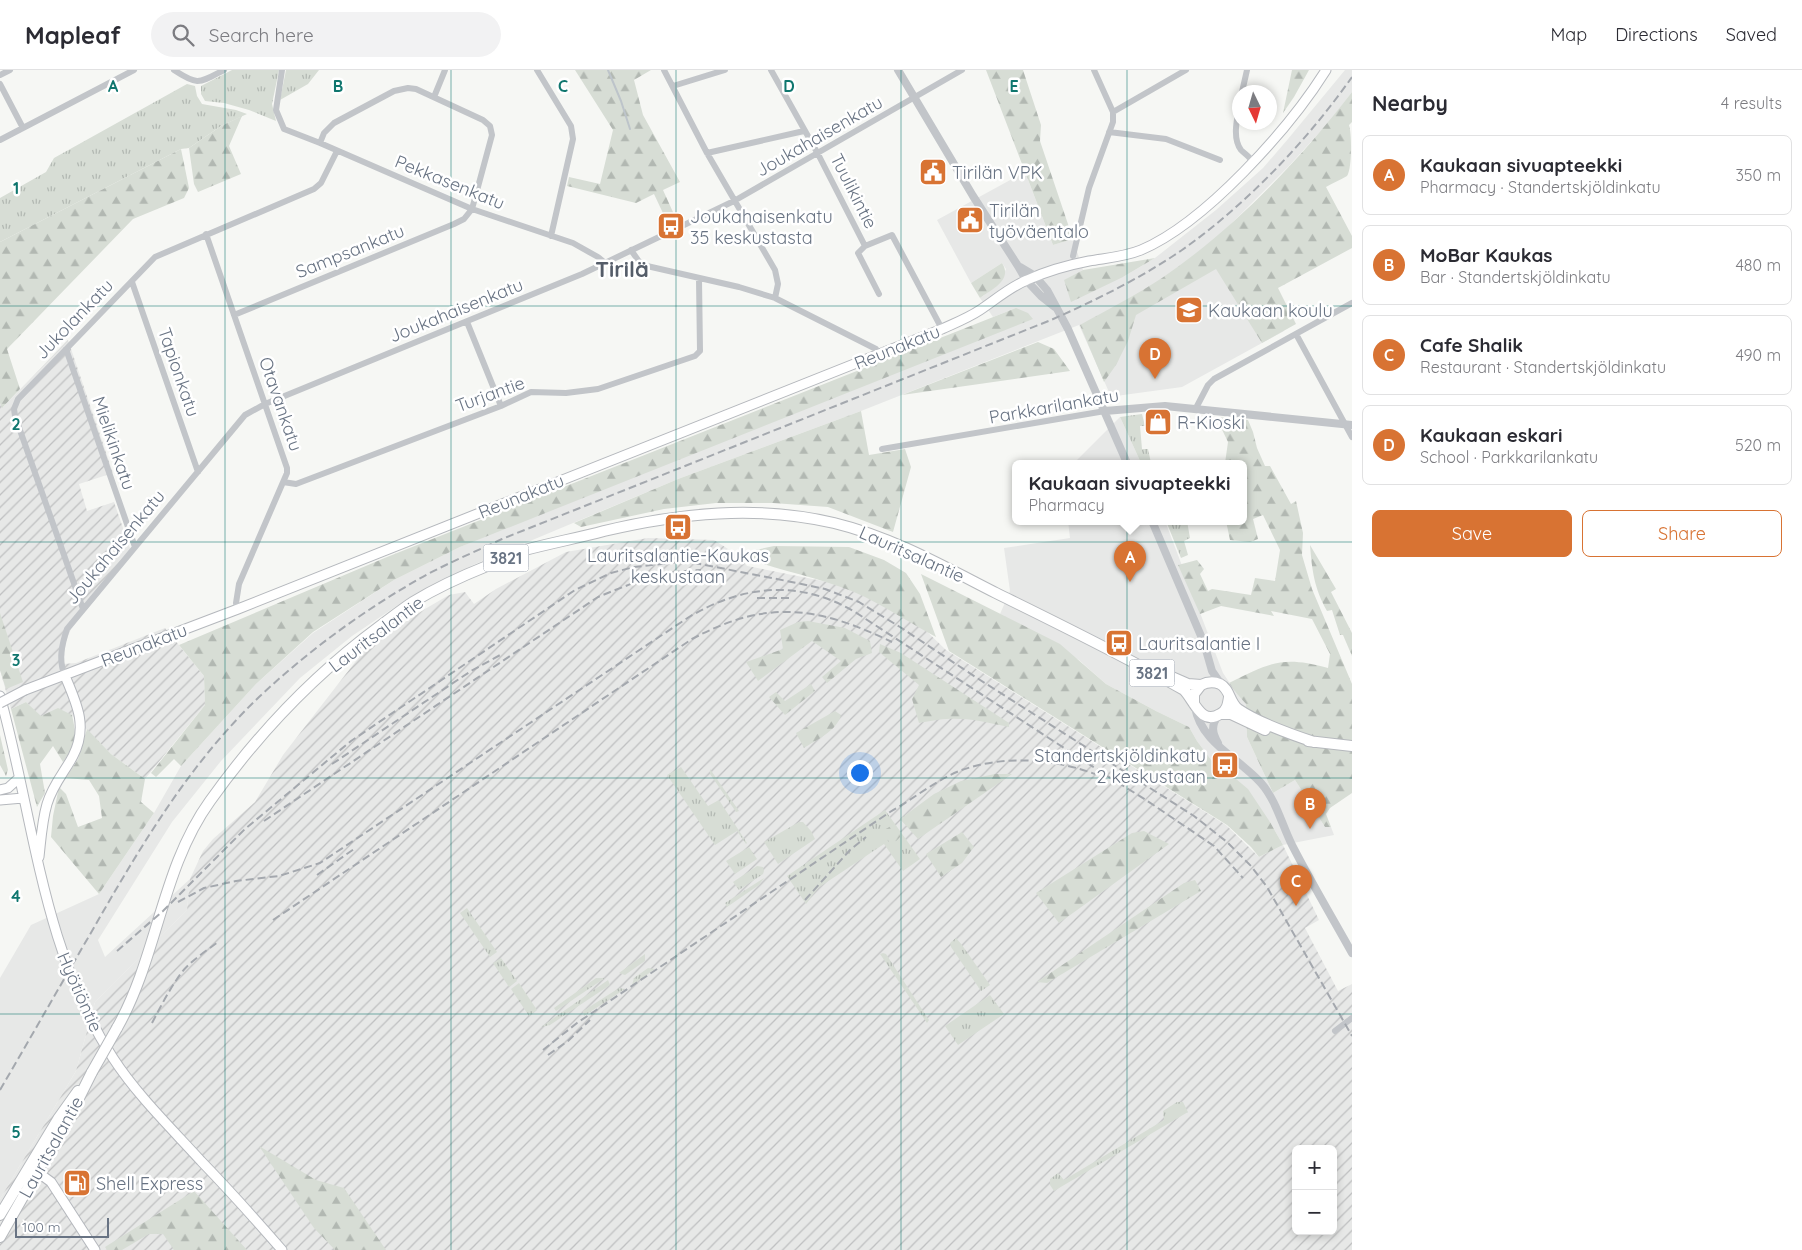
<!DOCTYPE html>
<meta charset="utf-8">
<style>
:root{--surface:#fff;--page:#f2f2f3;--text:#2b2b33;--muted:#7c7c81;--line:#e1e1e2;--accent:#d87333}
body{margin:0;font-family:Quicksand,sans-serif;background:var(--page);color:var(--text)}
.controls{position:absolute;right:15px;bottom:15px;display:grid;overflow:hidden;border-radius:8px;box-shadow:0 2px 8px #0003}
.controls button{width:45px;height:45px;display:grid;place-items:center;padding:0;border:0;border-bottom:1px solid var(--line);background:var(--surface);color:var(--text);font:25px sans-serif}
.compass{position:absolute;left:1232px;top:15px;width:45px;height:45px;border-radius:50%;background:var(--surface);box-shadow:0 2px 8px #0003;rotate:175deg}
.scale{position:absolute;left:15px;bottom:12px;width:94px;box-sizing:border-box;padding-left:5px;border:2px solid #687383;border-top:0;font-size:14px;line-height:18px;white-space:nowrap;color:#687383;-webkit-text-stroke:4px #fff;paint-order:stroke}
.you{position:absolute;left:859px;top:702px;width:18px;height:18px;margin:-12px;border:4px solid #fff;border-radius:50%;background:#1a73e8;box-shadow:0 0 0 8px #1a73e833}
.badge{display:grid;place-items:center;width:32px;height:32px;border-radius:50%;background:var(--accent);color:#fff;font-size:16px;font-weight:700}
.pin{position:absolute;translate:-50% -41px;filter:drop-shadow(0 1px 2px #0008)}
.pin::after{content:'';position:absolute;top:26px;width:18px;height:15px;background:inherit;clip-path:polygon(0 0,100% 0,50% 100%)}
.popup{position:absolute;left:1012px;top:390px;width:235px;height:65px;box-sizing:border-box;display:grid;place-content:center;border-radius:8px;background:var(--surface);filter:drop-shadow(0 1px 4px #0005);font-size:16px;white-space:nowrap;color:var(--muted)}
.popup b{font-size:19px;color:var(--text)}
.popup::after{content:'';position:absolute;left:50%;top:100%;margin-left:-10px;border:10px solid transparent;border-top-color:var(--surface)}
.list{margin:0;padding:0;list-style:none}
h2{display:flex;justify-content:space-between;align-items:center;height:65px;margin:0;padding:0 20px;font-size:21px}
h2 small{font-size:16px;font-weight:400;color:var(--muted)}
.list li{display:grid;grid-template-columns:32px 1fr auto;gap:15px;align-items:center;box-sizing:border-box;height:80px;margin:0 10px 10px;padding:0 10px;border:1px solid var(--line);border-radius:8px}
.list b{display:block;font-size:19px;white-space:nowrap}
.list p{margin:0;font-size:16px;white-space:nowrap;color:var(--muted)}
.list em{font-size:16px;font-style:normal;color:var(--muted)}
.actions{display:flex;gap:10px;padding:15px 20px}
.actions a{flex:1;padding:11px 0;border:1px solid var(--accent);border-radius:8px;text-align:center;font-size:18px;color:var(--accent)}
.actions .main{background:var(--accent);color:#fff}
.icon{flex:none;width:28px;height:28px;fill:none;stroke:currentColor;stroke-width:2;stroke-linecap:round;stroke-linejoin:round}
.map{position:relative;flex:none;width:1352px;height:1180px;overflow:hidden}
header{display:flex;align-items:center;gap:30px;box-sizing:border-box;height:70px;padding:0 25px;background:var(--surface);border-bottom:1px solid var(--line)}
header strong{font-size:24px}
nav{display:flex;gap:28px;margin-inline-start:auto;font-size:18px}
.search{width:350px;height:45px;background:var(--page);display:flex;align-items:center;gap:12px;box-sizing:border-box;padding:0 18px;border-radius:28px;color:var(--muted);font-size:19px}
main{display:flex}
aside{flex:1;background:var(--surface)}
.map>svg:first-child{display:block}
</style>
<header>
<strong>Mapleaf</strong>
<div class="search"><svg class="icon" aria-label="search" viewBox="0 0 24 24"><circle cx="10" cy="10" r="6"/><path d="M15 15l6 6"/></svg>Search here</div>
<nav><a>Map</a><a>Directions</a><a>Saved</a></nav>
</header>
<main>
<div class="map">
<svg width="1352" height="1180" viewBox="0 0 1352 1180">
<defs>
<pattern id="industrial-furrows" width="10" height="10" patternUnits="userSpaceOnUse" patternTransform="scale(1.25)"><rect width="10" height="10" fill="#e7e8e7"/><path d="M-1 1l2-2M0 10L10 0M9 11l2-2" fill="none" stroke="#bfc0c1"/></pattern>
<pattern id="grass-tufts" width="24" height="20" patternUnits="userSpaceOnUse" patternTransform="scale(1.25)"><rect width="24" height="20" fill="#d7ddd5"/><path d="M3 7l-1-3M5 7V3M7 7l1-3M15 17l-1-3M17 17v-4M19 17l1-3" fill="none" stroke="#b2b8b2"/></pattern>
<pattern id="forest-firs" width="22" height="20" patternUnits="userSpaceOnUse" patternTransform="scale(1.25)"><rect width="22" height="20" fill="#d7ddd5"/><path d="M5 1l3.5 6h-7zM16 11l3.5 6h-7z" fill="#b2b8b2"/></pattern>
</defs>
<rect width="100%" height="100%" fill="#f6f7f4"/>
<!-- built -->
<path fill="#e7e8e7" d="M1345 0H1352V22L1330 51 1288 97 1225 160 1284 261 1182 317 1116 326 1109 322 1079 255 861 341 678 409 473 495 407 529 352 566 300 608 221 691 172 752 98 870 105 887 190 809 187 840 95 932 76 1001 0 1129V908L31 855 99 824 154 743 181 696 256 614 313 563 394 510 460 477 1016 238 993 247 980 228 999 214 1006 199 1002 193 971 213 937 150 1025 102 1053 175 1073 169 1083 200 1065 210 1123 207 1155 188 1216 140 1263 98 1288 69Z
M1120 347 1141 393H1074Z
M1068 451H1165L1223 603 1237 624 1246 634 1247 667 1273 723 1295 710 1325 757H1331L1334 765 1283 775 1270 752 1223 698 1212 691 1197 671 1189 657 1156 641 1106 614 1079 590 1000 544 1010 521 1004 478 1070 468Z"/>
<!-- industrial -->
<path fill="url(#industrial-furrows)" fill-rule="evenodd" d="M68 270 113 403 79 414 87 441 114 432 132 484 71 559 66 571 63 594 76 593 165 558 204 606 205 635 145 709 111 684 72 645 41 647 26 632 11 639 0 600V333L3 337Z
M648 468 714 470 739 486 747 496 848 516 914 549 946 580 1226 755 1259 787 1283 775 1319 850 1305 858 1338 921 1352 914V1180H0V1129L76 1001 95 932 187 840 190 809 203 781 213 769 255 732 283 685 366 578 425 539 449 525 465 522 474 534 496 519 566 482ZM1296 1079H1333V1161H1296Z"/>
<!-- grass -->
<path fill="url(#grass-tufts)" d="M232 0H279L272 34 276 51 249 40 224 33 205 31 201 24V16Z
M286 0H319L308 14 280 30Z
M187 14 195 16 197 26 202 34 236 40 247 44 221 56 189 78 181 79 0 172V128L46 102 54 88Z
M1142 344 1145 356H1140L1142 379H1148L1151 393H1141L1120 347Z
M1166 451H1187L1190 468 1184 471 1188 485 1181 488Z
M681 697 708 736 719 730 747 773 746 774 737 761 715 775 667 705Z
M710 699 739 741 736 742 710 704Z
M885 740 920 789 903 801 884 774 818 818 806 834 787 806Z
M799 752H803L811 761 815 769 778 794 764 772Z
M749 777 757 789 735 804 726 791Z
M757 796 763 797 764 801 763 804 739 820 733 812Z
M764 808 759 815 727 837 725 833Z
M467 838 497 882 490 887 460 843Z
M956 868 962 875 990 915 981 921 951 877 950 873Z
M883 883 886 884 929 950 927 953 880 884Z
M645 884V891L625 905 619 903Z
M501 888 517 911 509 917 493 893Z
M648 898 655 899 632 915 634 908Z
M596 908H605L556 941 554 938Z
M608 910 610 915 550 955 541 957Z
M519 913 537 940 529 946 511 919Z
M619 918 625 919 584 946 583 941Z
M990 925 1004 944 958 975 945 956Z
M1177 1032H1183L1188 1042 1054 1121 1050 1115V1109L1058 1103 1064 1110 1164 1050 1163 1041Z"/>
<!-- forest -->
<path fill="url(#forest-firs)" d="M575 0H651L634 10 643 45 680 112 663 120 677 151 669 156 654 124 636 133 567 116 569 107 600 114 613 60Z
M986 0H1023L1041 55 1040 71 1073 169 1053 175Z
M1292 0H1309L1294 27 1283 43Z
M1352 22V52L1349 55C1352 64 1352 99 1347 106 1341 110 1332 113 1326 117L1352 166V178L1278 218 1296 254 1262 273 1216 199 1136 245 1128 271 1116 295 1104 312 1080 255C1107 240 1136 225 1162 208 1235 158 1298 92 1352 22Z
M242 46 229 76 241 104 198 122 194 114 189 78 221 56Z
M181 79 189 118 184 128 133 149 7 279 20 319 2 338 0 333V172Z
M1155 188 1123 207 1071 232 1064 210 1083 200Z
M1002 193C1013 210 992 219 980 228L971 213Z
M1016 238 1028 243 1033 249 460 477 394 510 313 562 256 614 181 696 174 689 156 707 151 703 205 635 204 606 179 575 387 487Z
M1038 272 1054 279 1070 301 902 325Z
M861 341 869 385 905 379 911 397 893 462 828 437 773 433H716L664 439 581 457 574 453 678 409Z
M1216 347 1248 350 1253 362 1257 378 1265 396H1270L1291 434 1296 431 1303 463 1302 485 1312 519 1352 614V723L1330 738 1326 744 1331 757H1325L1295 710 1273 723 1247 667 1246 634 1237 624 1229 613C1270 593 1282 585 1328 598L1330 584 1312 549 1271 541 1274 546 1221 536 1200 544 1178 495 1197 490 1204 499 1200 504 1208 521 1212 519 1251 525 1255 508 1275 511 1280 480 1263 445 1253 449 1258 469 1250 472 1230 470 1226 451H1244V393H1225L1228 372Z
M1310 475 1336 519 1331 522 1352 563V586L1343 565H1340L1332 540 1327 541C1314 518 1312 500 1310 475Z
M774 476 849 477 884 490 906 503 920 524 936 567C912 554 889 539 865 527 825 507 778 502 737 484Z
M921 504 1060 574 1106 614 1156 641 1189 657 1197 671 1212 691 1223 698 1248 719 1270 752 1283 775 1259 787 1251 777 1227 755 949 581Z
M0 543 23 612 6 619 0 600Z
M808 551 845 558 870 571 872 583 856 589 827 613 822 607 841 591 812 571 758 611 746 592 783 579 780 560 798 552Z
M880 574 901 583 1009 653V657C972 649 956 645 919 653L912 629 919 615 879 582Z
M811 614 815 621 785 645 769 627 776 622 785 631Z
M26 632 41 646 58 638 72 645C77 667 76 673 63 692L53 676 40 694 45 723 37 737 11 639Z
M835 641 841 645C837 661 816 670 804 678L796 663Z
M87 659 111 684 145 709 141 732 154 743 99 824 51 767 53 746 59 717 66 724 78 757 102 748 99 726 89 710 66 708 78 689Z
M0 665 8 700 6 706 0 695Z
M995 704H1012L918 769 900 749 934 724 961 711Z
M893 755 899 762 900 767 893 774 886 769 882 761Z
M1144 761 1169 774 1059 853 1036 823 1132 763Z
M962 762 974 777 962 793 941 807 926 784Z
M1195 810 1201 821 1047 913 1037 912 1184 813Z
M259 1076 316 1110 344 1118 386 1180H335L314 1158Z
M194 1121 247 1180H174L163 1164H149L122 1180H107L105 1177Z"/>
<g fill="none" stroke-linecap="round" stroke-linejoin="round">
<!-- stream -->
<path stroke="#bdc4ca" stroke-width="2" d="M608 0 621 31 630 59"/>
<!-- secondary casing -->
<g stroke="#b5b8bd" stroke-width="11">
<path id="secondary" d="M25 620 238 539 942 259C955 253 968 248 980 240 995 230 1010 217 1027 210 1047 201 1068 195 1089 191 1106 188 1124 187 1141 180 1205 153 1289 59 1326 0
M0 626C34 748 42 880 113 988 137 1025 171 1058 201 1091 229 1120 256 1150 282 1180
M0 720 8 718 19 708
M0 730 23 728
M39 787C41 769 42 751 47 734 53 714 64 703 73 686 88 657 77 634 65 606
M32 1098 51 1112 95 1180"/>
</g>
<!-- primary casing -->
<g stroke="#b6b9bd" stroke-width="12">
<path id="primary" d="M1172 607 1188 614 1201 615
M1194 634V624L1201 615C1207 612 1213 611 1220 614 1230 619 1229 632 1238 639 1258 653 1290 664 1314 672
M1221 644H1231L1265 660
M1308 671 1352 676
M117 958C158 886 161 799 210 731 257 665 315 604 380 556 391 548 402 539 413 532 436 518 462 506 487 496 499 491 512 484 525 480 551 473 578 468 604 461 680 443 757 435 834 453 892 467 943 496 996 523 1059 554 1123 585 1184 620 1194 630 1201 656 1220 644 1227 641 1228 634 1229 627
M0 1145 58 1049 78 1021
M0 1167 77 1032 92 1002"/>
</g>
<!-- minor -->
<path stroke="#c2c5c9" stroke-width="6" d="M174 0C198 16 199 13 224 0
M282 0 276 40 284 59 320 73 472 139 573 173 598 187 604 192
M537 0 571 56 573 69 551 166
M664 0 707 83 775 200 778 214 775 228
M771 0 818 84 865 176 858 183 879 224
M0 5 10 0
M0 14 23 58
M673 16 725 0
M1242 22 1247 0
M434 27 445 0
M1240 35C1237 48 1232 68 1241 80 1245 84 1250 87 1253 92
M1113 42 1186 0
M1109 62 1166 69 1220 90
M0 70 134 0
M707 83 804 61
M206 164 287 398V403L239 514 236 533 238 539
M865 176 892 165 942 259
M631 180 640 193 647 196 739 217 775 228 876 279 879 284
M1073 186 1089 118 1113 52V42L1094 0
M132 212 198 402
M234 245 454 154 464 149 472 139 492 65 490 56 483 50 416 19 408 18 394 21 334 53 324 63 320 73
M467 252 501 336
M1296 264 1352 367
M66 279 135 477
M1196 338 1208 315 1214 309 1352 233
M882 379 1105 341
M283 412 296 414 501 336 531 322 566 323 598 319 695 286 700 281 699 209
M83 539 15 346 14 339 18 329 155 187 314 119 321 113 337 81
M65 606C58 590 62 574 67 559L245 345 265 334 582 204 734 131 962 0
M1335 961 1352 948"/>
<!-- tertiary -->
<path stroke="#c2c5c9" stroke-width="8" d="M898 0 973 126 1018 196 1026 210 1041 226 1055 237
M1020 197 1035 206 1047 220 1068 259 1127 393
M1105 341 1165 336 1352 355
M1152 451 1204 573 1212 601 1221 614
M1195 637C1201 673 1239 688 1261 713 1276 730 1282 755 1292 775 1311 812 1332 847 1352 883
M1218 673C1212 663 1211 655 1218 646"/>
<!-- secondary -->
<use href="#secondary" stroke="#fff" stroke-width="9"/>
<!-- primary -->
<use href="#primary" stroke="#fff" stroke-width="10"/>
<!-- rail -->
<path stroke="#a4a8ae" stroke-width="2" stroke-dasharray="8 4" stroke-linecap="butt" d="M757 528H792
M332 694 471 601 502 584
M264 751 598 527C635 512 661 501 701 500
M317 805 354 779
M805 830 850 780 866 767
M178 832 204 818 236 811 279 806 320 793 689 547C743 515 799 509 855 542L1101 702 1146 730 1214 776 1243 808
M273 850 692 569C767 529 817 536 892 572
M117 881 163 841 245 759 351 671 575 520 611 503 634 497 679 492 700 494 797 513 825 519 859 532 900 557 977 608 1194 746 1227 772 1251 796 1267 817 1352 966
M152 953C161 936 170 918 182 902 192 890 206 881 218 872
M543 980 577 953 890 742C913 729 935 711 959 701 1002 685 1052 688 1095 704
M548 985 568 971 590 950
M0 1020C31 967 61 914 92 861 140 777 189 694 259 627 307 582 361 542 419 509 445 494 475 482 502 469L1051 250C1096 230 1141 208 1182 180 1247 134 1306 72 1352 7"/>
<!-- secondary-bridge casing -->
<g stroke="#b5b8bd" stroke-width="11" stroke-linecap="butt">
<path id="secondary-bridge" d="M0 633 25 620"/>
</g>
<!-- primary-bridge casing -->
<g stroke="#b6b9bd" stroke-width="12" stroke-linecap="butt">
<path id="primary-bridge" d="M92 1002 117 958"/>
</g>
<!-- secondary-bridge -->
<use href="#secondary-bridge" stroke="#fff" stroke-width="9"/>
<!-- primary-bridge -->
<use href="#primary-bridge" stroke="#fff" stroke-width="10"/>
</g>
<!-- grid -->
<path fill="none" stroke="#0f766e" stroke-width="1" stroke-opacity="0.55" d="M225 0V1180M451 0V1180M676 0V1180M901 0V1180M1127 0V1180M0 236H1352M0 472H1352M0 708H1352M0 944H1352"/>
<!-- icons -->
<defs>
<g id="civic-square" transform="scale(1.4375)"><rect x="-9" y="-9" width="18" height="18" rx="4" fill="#d87333" stroke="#fff"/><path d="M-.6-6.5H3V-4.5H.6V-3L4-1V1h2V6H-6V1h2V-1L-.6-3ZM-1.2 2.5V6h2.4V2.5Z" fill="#fff"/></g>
<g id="bus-square" transform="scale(1.4375)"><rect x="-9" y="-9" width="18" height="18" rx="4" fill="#d87333" stroke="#fff"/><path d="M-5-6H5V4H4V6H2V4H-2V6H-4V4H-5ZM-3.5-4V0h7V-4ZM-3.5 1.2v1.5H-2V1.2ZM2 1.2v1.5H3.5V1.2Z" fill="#fff"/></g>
<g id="school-square" transform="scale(1.4375)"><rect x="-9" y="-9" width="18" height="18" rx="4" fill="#d87333" stroke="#fff"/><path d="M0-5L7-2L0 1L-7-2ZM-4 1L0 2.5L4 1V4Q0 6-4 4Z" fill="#fff"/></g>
<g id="shop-square" transform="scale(1.4375)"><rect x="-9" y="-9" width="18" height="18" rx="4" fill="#d87333" stroke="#fff"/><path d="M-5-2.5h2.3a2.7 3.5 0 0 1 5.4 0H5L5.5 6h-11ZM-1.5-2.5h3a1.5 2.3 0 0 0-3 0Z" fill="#fff"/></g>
<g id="fuel-square" transform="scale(1.4375)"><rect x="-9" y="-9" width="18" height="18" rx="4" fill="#d87333" stroke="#fff"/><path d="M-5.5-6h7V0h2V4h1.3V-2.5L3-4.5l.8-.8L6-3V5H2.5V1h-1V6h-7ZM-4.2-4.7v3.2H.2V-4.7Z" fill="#fff"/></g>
</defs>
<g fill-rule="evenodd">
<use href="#civic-square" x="933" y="102"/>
<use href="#civic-square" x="970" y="150"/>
<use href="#bus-square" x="671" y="156"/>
<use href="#school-square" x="1189" y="240"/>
<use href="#shop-square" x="1158" y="352"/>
<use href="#bus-square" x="678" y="457"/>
<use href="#bus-square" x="1119" y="573"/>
<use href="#bus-square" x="1225" y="695"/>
<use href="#fuel-square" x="77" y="1113"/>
</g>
<g text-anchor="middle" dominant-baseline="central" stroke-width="5" stroke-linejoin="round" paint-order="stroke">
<!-- shield labels -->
<g fill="#fff" stroke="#959da8" stroke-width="1">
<rect x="483.5" y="474.5" width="45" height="27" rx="4"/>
<rect x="1129.5" y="589.5" width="45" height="27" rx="4"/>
</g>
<g font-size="16" font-weight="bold" fill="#687383">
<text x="506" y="488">3821</text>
<text x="1152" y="603">3821</text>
</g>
<!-- street labels -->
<g font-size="18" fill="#687383" stroke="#fff">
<text transform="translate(819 66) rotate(-30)">Joukahaisenkatu</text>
<text transform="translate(450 112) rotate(22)">Pekkasenkatu</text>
<text transform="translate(854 121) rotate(63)">Tuulikintie</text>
<text transform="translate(350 181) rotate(-22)">Sampsankatu</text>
<text transform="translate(456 240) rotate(-22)">Joukahaisenkatu</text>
<text transform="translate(74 249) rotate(-46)">Jukolankatu</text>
<text transform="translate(897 277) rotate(-22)">Reunakatu</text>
<text transform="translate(179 302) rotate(71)">Tapionkatu</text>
<text transform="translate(490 324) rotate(-20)">Turjantie</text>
<text transform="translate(281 334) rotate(71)">Otavankatu</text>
<text transform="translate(1054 336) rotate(-10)">Parkkarilankatu</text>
<text transform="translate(114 373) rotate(71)">Mielikinkatu</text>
<text transform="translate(521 426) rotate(-22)">Reunakatu</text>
<text transform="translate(115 477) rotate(-50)">Joukahaisenkatu</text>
<text transform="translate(912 484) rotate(24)">Lauritsalantie</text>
<text transform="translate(376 564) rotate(-37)">Lauritsalantie</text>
<text transform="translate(144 575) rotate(-21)">Reunakatu</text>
<text transform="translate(80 922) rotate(66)">Hyötiöntie</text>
<text transform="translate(51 1077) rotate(-61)">Lauritsalantie</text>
</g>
<!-- poi labels -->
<g font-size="18" fill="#687383" stroke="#fff" text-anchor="start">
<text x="952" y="102">Tirilän VPK</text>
<text x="989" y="140">Tirilän<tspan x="989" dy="21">työväentalo</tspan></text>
<text x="690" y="146">Joukahaisenkatu<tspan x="690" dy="21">35 keskustasta</tspan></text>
<text x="1208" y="240">Kaukaan koulu</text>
<text x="1177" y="352">R-Kioski</text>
<text x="678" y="485" text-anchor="middle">Lauritsalantie-Kaukas<tspan x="678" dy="21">keskustaan</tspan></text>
<text x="1138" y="573">Lauritsalantie I</text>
<text x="1206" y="685" text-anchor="end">Standertskjöldinkatu<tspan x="1206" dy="21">2 keskustaan</tspan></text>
<text x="96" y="1113">Shell Express</text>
</g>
<!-- district labels -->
<g font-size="22" font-weight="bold" fill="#555d69" stroke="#fff">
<text x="622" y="199">Tirilä</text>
</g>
</g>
<g font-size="16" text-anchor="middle" font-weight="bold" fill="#0f766e" stroke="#fff" stroke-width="5" stroke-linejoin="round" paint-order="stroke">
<text x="113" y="22">A</text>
<text x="338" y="22">B</text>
<text x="563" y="22">C</text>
<text x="789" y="22">D</text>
<text x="1014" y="22">E</text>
<text x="16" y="124">1</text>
<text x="16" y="360">2</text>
<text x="16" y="596">3</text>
<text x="16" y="832">4</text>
<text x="16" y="1068">5</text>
</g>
</svg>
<div class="controls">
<button>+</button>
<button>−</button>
</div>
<svg class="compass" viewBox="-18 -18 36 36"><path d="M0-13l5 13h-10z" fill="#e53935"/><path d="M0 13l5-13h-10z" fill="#7c7c81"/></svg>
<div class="scale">100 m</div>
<div class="you"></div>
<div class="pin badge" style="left:1130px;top:512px">A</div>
<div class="popup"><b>Kaukaan sivuapteekki</b>Pharmacy</div>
<div class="pin badge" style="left:1310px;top:759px">B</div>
<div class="pin badge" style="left:1296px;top:836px">C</div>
<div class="pin badge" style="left:1155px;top:309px">D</div>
</div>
<aside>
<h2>Nearby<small>4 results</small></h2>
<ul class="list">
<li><span class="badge">A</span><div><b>Kaukaan sivuapteekki</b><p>Pharmacy · Standertskjöldinkatu</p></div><em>350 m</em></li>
<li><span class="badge">B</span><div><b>MoBar Kaukas</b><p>Bar · Standertskjöldinkatu</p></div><em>480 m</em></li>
<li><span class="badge">C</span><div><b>Cafe Shalik</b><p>Restaurant · Standertskjöldinkatu</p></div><em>490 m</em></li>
<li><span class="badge">D</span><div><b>Kaukaan eskari</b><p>School · Parkkarilankatu</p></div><em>520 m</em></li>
</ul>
<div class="actions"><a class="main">Save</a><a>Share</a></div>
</aside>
</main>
